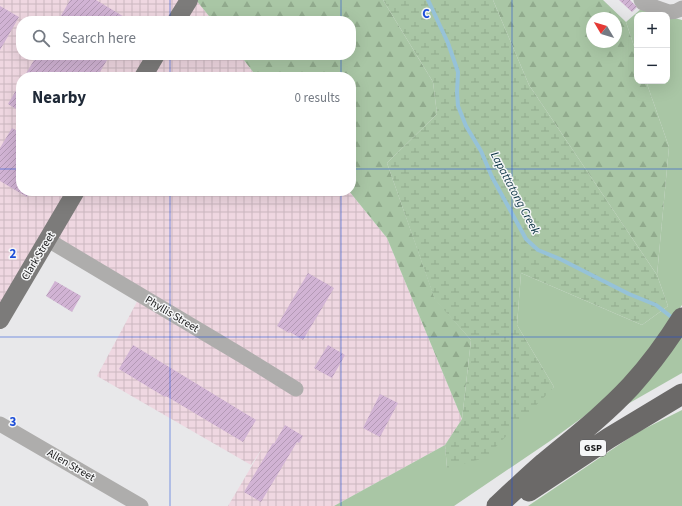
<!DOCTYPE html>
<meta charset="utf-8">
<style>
:root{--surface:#fff;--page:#f6f6f7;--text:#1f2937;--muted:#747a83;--line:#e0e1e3}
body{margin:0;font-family:"Source Sans 3",sans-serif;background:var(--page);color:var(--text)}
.controls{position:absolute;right:12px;top:12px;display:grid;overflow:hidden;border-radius:8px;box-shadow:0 4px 16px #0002}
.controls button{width:36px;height:36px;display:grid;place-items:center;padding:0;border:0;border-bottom:1px solid var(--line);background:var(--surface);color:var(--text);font:20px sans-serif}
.compass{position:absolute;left:586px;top:12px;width:36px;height:36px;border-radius:50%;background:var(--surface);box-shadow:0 4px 16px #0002;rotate:308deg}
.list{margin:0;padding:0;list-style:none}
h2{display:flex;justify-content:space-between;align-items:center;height:52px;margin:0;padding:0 16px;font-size:17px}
h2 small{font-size:13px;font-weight:400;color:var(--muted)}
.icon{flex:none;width:22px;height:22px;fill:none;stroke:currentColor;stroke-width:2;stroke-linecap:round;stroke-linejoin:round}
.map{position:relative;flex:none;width:682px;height:506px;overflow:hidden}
.search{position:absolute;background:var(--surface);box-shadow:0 4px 16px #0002;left:16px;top:16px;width:340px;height:44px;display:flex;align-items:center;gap:10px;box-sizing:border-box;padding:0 14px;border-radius:16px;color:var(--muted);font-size:15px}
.panel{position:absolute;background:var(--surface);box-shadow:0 4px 16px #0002;left:16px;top:72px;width:340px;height:124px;border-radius:16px}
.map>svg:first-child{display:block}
</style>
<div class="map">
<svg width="682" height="506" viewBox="0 0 682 506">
<defs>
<pattern id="industrial-grid" width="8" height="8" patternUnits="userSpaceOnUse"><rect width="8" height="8" fill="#efd7e1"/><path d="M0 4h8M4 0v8" fill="none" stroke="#ccb8c0"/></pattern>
<pattern id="forest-firs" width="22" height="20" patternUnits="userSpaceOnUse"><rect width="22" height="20" fill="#a9c6a5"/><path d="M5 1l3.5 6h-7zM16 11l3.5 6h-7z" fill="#91aa8d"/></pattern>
<pattern id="wetland-marsh" width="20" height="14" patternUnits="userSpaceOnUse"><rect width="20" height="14" fill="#a9c6a5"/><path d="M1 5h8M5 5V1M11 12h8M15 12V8" fill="none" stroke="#91aa8d"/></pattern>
<pattern id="building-hatch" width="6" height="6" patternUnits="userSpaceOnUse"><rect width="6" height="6" fill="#d1b3d4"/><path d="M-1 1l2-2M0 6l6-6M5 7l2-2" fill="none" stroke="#b399b5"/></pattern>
</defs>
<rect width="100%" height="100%" fill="#e8e8ea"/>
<!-- industrial -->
<path fill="url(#industrial-grid)" d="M0 0H196L213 21H21V55H240L257 77H21V191H349L387 238 462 419 445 445 334 506H228L263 447 251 465 97 376 139 298 49 241 0 306Z"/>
<!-- grass -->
<path fill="#a9c6a5" d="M642 8 664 15H637V55L626 22Z
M667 16 682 20V305L643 361 601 404 550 441 454 506H334L445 445 447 468 554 387 517 325 521 273 642 325 668 306 657 275 669 147 646 81H667Z
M682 328V373L619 409Z
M682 410V506H528L638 432Z"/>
<!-- forest -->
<path fill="url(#forest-firs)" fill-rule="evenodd" d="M196 0H383L433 82 437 114 387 163 435 299 471 340 462 419 387 238 349 191H351V77H257L240 55H351V21H213Z
M493 0H603L626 22 637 55V81H646L669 147 657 275 529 85ZM592 18H616V42H592Z"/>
<!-- wetland -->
<path fill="url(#wetland-marsh)" d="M383 0H493L529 85 657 275 668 306 642 325 521 273 517 325 554 387 485 458 447 468 445 445 462 419 471 340 435 300 387 163 437 114 433 82Z"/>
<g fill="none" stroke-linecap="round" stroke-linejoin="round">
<!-- stream -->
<path stroke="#96c2d8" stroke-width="4" d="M428 0 448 43 458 72 457 92 458 106 466 126 481 151 492 177 526 239 538 250 560 259 629 294 656 305 674 319"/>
</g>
<!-- building -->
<path fill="url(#building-hatch)" d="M70 0H96L131 21H58Z
M619 0H630L637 7 632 12Z
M0 6 19 17 0 50Z
M37 55H110L97 77H24Z
M21 82V112L8 104Z
M12 128 21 133V191H30L27 197 0 181V148Z
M308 273 334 288 303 340 290 332 289 333 277 326Z
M55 281 81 296 72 312 46 296Z
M133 345 256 420 243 442 166 396 165 397 119 369Z
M328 345 345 355 332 378 314 368Z
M380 394 398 403 380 437 363 428Z
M285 425 303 436 299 443 297 442 261 502 244 492 273 443 274 444Z"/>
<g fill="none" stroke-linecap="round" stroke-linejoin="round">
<!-- minor -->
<path stroke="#aeadac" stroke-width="15" d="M641 0 643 3 669 12C675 12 678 11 682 8
M48 240 241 355 296 389
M0 424 141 506"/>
<!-- major -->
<path stroke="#7c7b7a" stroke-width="18" d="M176 21 189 0
M143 77 156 55
M0 320 76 191"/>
<!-- highway -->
<path stroke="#6b6968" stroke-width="21" d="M529 491 609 438 682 394
M497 506C512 492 528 477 544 463 574 438 604 415 631 386 650 365 667 342 682 318"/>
</g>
<!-- grid -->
<path fill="none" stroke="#1d4ed8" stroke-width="1" stroke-opacity="0.55" d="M170 0V21M341 0V21M512 0V506M170 55V77M341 55V77M0 169H21M351 169H682M170 191V506M341 191V506M0 337H682"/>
<g text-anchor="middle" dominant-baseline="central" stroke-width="3" stroke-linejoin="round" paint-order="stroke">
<!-- shield labels -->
<rect fill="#f5f6f7" stroke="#5b5b5c" stroke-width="1" x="580" y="440" width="26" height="16" rx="3"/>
<g font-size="10" font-weight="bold" fill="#19191a">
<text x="593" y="448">GSP</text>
</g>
<!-- street labels -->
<g font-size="11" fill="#19191a" stroke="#f5f6f7">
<text transform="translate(38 256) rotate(-59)">Clark Street</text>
<text transform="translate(172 314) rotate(31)">Phyllis Street</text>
<text transform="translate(71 465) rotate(30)">Allen Street</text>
</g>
<!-- water labels -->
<g font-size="12" font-style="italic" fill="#073040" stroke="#f5f6f7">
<text transform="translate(515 193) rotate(62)">Lapattatong Creek</text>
</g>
</g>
<g font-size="13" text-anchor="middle" font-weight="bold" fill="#1d4ed8" stroke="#f5f6f7" stroke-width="3" stroke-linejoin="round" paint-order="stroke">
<text x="426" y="18">C</text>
<text x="13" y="258">2</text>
<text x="13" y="426">3</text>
</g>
</svg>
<div class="controls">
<button>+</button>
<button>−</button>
</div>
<svg class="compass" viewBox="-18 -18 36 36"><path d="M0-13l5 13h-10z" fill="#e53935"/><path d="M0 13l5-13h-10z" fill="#747a83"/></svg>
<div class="search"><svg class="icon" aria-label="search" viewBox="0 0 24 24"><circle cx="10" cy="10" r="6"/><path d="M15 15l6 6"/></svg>Search here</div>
<section class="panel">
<h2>Nearby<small>0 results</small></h2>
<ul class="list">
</ul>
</section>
</div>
